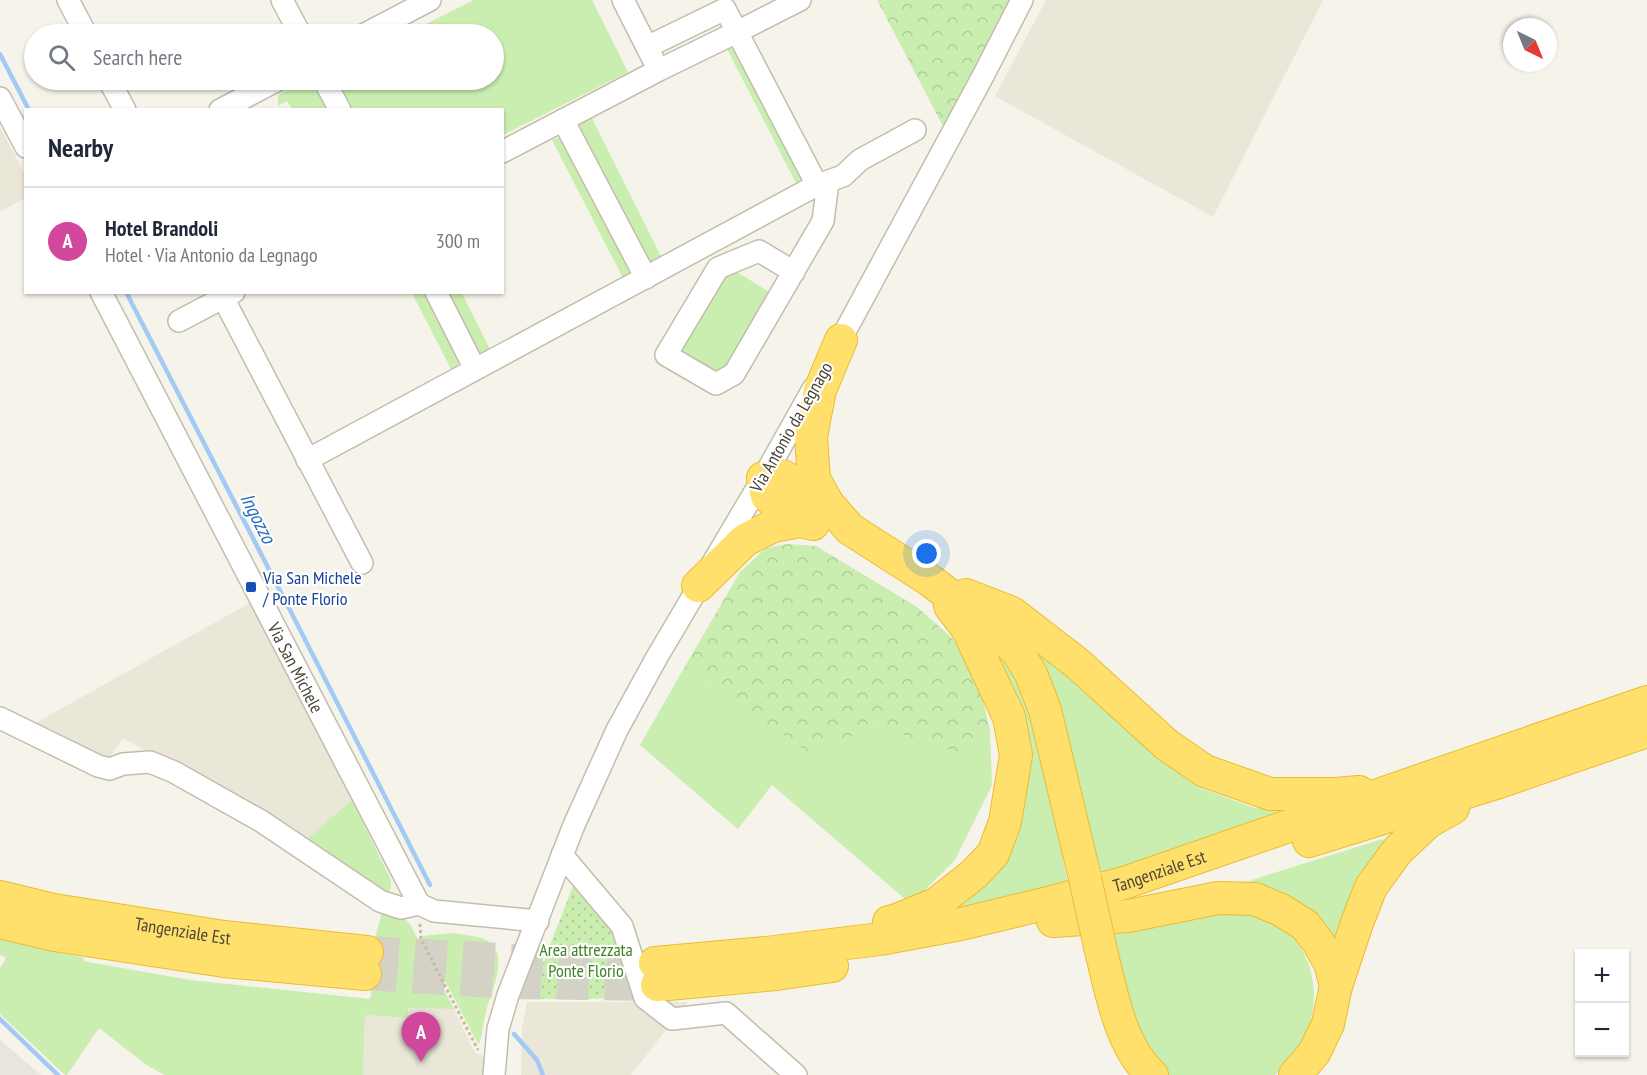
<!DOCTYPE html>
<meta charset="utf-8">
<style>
:root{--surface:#fff;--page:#f6f6f7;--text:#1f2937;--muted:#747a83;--line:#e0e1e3;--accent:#0b8043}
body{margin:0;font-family:"PT Sans Narrow",sans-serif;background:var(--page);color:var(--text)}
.controls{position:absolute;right:18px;bottom:18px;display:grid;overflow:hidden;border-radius:0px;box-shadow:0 2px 4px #0004}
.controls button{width:54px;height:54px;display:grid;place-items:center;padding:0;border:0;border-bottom:2px solid var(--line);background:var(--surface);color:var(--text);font:30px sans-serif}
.compass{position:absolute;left:1503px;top:18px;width:54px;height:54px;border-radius:50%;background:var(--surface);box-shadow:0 2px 4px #0004;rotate:137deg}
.you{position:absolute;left:927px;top:554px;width:21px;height:21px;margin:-15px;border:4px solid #fff;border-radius:50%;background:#1a73e8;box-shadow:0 0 0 9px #1a73e833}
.badge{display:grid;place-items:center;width:39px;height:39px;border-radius:50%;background:var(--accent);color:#fff;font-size:20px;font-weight:700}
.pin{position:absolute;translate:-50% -50px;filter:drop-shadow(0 2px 3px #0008)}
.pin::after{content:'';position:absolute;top:32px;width:21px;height:18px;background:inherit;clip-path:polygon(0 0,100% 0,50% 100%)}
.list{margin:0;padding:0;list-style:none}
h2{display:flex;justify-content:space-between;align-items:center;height:78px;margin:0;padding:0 24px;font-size:26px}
h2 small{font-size:20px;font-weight:400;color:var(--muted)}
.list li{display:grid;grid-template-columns:39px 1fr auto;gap:18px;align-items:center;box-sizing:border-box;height:108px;padding:0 24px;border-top:2px solid var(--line)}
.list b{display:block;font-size:22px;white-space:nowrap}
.list p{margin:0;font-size:20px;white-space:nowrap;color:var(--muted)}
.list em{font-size:20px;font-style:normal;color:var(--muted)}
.icon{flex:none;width:33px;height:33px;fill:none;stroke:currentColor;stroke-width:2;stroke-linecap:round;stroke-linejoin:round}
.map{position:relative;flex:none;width:1647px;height:1075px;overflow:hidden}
.search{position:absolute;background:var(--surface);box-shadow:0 2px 4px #0004;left:24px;top:24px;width:480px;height:66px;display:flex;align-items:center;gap:15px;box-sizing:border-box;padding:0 21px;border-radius:33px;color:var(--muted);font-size:22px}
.panel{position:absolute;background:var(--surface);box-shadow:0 2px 4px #0004;left:24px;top:108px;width:480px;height:186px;border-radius:0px}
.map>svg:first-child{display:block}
</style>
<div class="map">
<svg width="1647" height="1075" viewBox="0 0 1647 1075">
<defs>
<pattern id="forest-crowns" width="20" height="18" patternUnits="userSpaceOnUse" patternTransform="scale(1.5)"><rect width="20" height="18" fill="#caedb0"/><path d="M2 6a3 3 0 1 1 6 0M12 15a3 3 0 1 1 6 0" fill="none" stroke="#afcd98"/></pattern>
<pattern id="park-dots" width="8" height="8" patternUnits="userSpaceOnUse" patternTransform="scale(1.5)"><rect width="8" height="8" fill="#caedb0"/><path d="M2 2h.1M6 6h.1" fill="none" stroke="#afcd98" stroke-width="1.8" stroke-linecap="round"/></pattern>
</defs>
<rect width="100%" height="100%" fill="#f6f4ea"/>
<!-- residential -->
<path fill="#eae7d8" d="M1046 0H1323L1213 217 995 96Z
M0 127 26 176 25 198 0 212Z
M255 600 352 800 302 843 246 805 123 738 107 761 30 726Z
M527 1002H688L631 1075H521L522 1027Z
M408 1008 454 1009 475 1053 491 1058 492 1075H363L365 1015 407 1018Z"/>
<!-- industrial -->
<path fill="#e9e5de" d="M0 1040 41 1075H0Z"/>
<!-- green -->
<path fill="#caedb0" d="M474 0H592L628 72 503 135 502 110 353 109 338 80H494V34H406Z
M733 47 738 50 806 180 800 191 727 49Z
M310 81 314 83 327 109H292L287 101 278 106V95L304 82Z
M592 118 663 260 647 265 578 128 581 124Z
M558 138 563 141 631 271V275L625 282 552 140Z
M729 267 771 293 721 375 679 349Z
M412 293H424L458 360 457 368 452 371Z
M440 293H462L490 349 479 355Z
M1014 631 1071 676 1161 759 1203 789 1255 808 1309 813 1094 881Z
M993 644 1013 671 1036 723 1068 885 941 915 1019 820Z
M684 668 811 754 875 726 958 751 990 731 992 785 955 860 911 904 772 785 738 829 640 745Z
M352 800 391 880V888L387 894 302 843Z
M1382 839 1387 843 1333 969 1323 946 1230 887Z
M1208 906C1221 908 1263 913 1271 918 1315 946 1325 999 1302 1044 1296 1055 1284 1067 1275 1075H1166L1135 1041 1106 933Z
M382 912 404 918 410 924 454 1009 408 1008V1018L365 1015 363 1075H164L145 1064 99 1028 67 1075H65L0 1014V968L6 958 0 955V939L84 958 83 961 190 980 370 999 373 984 374 943Z
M451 933C463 935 482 935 492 944 508 960 490 994 486 1012 483 1023 483 1034 479 1044H478L422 936Z"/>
<!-- forest -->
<path fill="url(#forest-crowns)" d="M877 0H1014L945 130Z
M788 544 816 546 917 607 952 638 979 683 990 731 958 752 875 726 812 755 684 668 740 572 766 548Z"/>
<!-- park -->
<path fill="url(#park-dots)" d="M575 881 616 927 641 998 529 999Z"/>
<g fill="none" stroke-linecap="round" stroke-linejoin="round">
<!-- stream -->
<path stroke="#a3caf6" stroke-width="4.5" d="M0 54 29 110
M126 292 291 612 430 885
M0 1019 58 1075
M514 1034 537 1060 543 1075"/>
<!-- highway-tunnel -->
<path stroke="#d4d1c6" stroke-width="32" stroke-dasharray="32 16" stroke-linecap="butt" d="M367 952 518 960 655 963
M365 974 511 983 657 985"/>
<!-- minor casing -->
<g stroke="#c3bdac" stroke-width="24">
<g id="minor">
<path d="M68 0 86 34"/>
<path d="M282 0 300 34"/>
<path d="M623 0 653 59"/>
<path d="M800 0 737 32 817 185"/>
<path d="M365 34 430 0"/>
<path d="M109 80 125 110"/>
<path d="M324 80 340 110"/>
<path d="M0 98 26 147"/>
<path d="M220 110 278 80"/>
<path d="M563 120 646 278"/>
<path d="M502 152 659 70 737 32 725 9 647 47"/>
<path d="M794 272 759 251 718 268 666 355 716 384 734 374 823 221 828 182"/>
<path id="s1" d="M101 292 419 904 434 911 538 921"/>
<path d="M220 292 362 563"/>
<path d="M436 292 475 369"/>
<path d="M179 321 234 292"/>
<path d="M834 352 983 76 1022 0"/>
<path d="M307 460 817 185 843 176 860 160 915 130"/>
<path d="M0 718 98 766 110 769 123 764 150 762 174 772 261 821 380 901 401 908 419 904"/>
<path d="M562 855 622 926 645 998 672 1019 726 1013 796 1075"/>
<path d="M494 1075 498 1029 508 995 574 825 617 730 657 657 763 478 813 389"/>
</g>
</g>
<!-- highway casing -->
<g stroke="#eabc31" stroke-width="34">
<g id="highway">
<path d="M828 504 814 479 811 436 820 390 841 340"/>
<path d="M800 521 767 496 763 478 780 475 805 487 828 504 850 529 931 581 999 634 1017 651 1031 674 1045 710 1085 878"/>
<path d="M698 586 745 540 773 526 800 521 813 524"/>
<path d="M966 595 1012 613 1078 664 1167 745 1205 771 1270 794H1335L1359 792"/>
<path d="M1309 841 1499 782 1647 731"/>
<path id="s2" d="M0 897 54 910 224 937 367 952"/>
<path d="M1053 921 1128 916 1218 898 1255 899 1281 910 1305 925 1318 942 1330 963 1336 986"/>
<path d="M0 922 54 935 224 961 365 974"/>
<path d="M889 922 894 921 936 904 974 874 993 854 1005 822 1016 755 1009 717 967 628 950 606"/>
<path d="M1100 947C1111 989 1119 1045 1152 1075"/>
<path id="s3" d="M655 963 766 953 880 939 961 924 1044 904 1124 883 1647 702"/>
<path d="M657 985 776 974 832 966"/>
<path d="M1295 1075 1314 1053 1328 1024 1336 986 1357 923 1371 887 1398 850 1428 822 1453 808"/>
</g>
</g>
<!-- path -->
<path stroke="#c6bc9c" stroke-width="3" stroke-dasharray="3 3" stroke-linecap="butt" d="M420 924 421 939 478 1050"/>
<!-- minor -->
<use href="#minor" stroke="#fff" stroke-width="21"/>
<!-- highway -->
<use href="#highway" stroke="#ffe06c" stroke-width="32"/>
<!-- highway-bridge casing -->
<g stroke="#eabc31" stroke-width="34" stroke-linecap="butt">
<path id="highway-bridge" d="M1085 878 1100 947"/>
</g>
<!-- highway-bridge -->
<use href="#highway-bridge" stroke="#ffe06c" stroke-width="32"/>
</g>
<!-- markers -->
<rect fill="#1a4fb4" stroke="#fff" stroke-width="2" x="245" y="581" width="12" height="12" rx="3"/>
<g text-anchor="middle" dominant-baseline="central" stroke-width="4.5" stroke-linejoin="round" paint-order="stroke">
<!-- street labels -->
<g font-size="18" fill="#4b4637" stroke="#fff">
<text transform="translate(791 427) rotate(-60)">Via Antonio da Legnago</text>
<text stroke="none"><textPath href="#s1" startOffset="423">Via San Michele</textPath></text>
<text stroke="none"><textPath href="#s3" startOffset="514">Tangenziale Est</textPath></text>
<text stroke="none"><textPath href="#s2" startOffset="186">Tangenziale Est</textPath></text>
</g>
<!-- transit labels -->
<g font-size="18" fill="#164399" stroke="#fff" text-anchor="start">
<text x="263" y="577">Via San Michele<tspan x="263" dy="21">/ Ponte Florio</tspan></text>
</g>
<!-- park labels -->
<g font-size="18" fill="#3d8325" stroke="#fff">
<text x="586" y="949">Area attrezzata<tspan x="586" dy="21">Ponte Florio</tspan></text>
</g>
<!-- water labels -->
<g font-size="20" font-style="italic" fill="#266dc1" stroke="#fff">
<text transform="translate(258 518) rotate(63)">Ingozzo</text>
</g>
</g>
</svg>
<div class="controls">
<button>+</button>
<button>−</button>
</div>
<svg class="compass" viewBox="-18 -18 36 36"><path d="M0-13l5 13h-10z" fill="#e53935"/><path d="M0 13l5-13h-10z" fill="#747a83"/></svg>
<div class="you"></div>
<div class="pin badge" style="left:421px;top:1062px;background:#d1479c">A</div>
<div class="search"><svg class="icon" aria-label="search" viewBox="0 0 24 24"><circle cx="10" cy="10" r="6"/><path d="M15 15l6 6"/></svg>Search here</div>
<section class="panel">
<h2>Nearby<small></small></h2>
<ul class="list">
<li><span class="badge" style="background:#d1479c">A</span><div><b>Hotel Brandoli</b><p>Hotel · Via Antonio da Legnago</p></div><em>300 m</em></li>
</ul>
</section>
</div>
